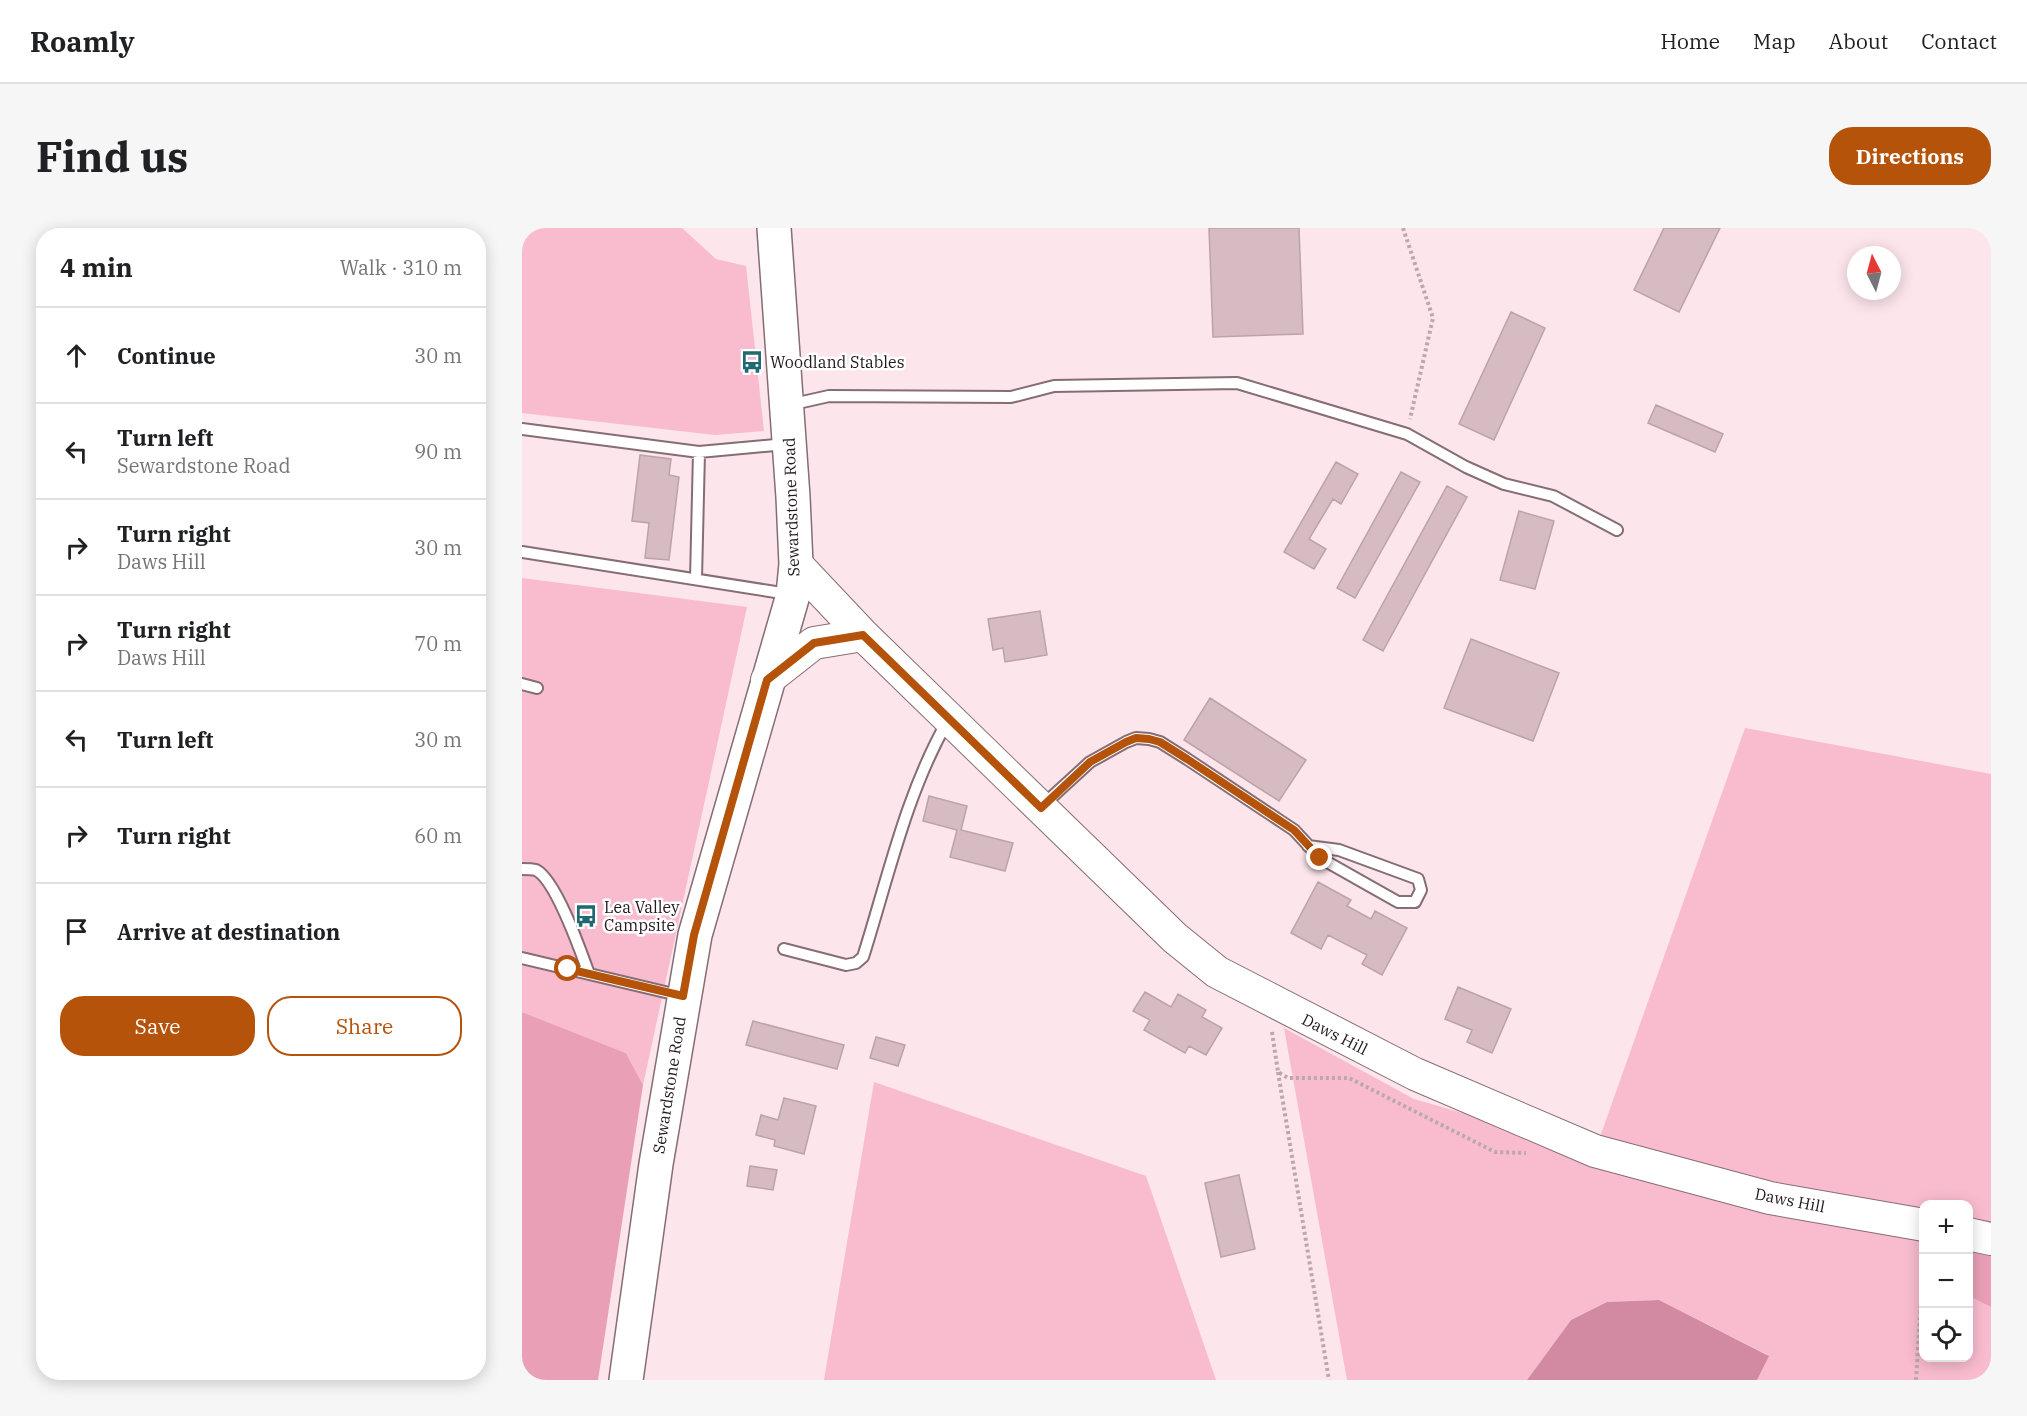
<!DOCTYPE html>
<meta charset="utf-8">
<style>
:root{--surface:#fff;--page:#f6f6f6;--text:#202124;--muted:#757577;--line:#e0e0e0;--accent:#b45309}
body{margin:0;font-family:"IBM Plex Serif",serif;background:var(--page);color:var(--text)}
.controls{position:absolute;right:18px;bottom:18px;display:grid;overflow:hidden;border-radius:12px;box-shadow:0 3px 15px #0003}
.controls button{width:54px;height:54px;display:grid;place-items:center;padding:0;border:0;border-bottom:2px solid var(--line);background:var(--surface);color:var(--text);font:30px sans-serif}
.compass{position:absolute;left:1325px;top:18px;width:54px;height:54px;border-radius:50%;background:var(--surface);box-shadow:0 3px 15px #0003;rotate:354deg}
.stop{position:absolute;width:18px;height:18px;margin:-14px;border:4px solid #b45309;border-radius:50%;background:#fff}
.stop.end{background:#b45309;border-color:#fff;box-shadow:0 2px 6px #0008}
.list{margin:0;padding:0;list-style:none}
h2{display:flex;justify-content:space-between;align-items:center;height:78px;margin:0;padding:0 24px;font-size:26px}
h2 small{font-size:20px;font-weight:400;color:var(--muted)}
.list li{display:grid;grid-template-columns:39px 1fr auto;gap:18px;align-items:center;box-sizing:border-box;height:96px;padding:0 24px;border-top:2px solid var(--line)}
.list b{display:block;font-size:22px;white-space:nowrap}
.list p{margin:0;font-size:20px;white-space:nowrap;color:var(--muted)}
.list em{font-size:20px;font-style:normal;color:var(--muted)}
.actions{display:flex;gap:12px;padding:18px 24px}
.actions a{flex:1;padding:14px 0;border:2px solid var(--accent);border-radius:24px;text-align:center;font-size:21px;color:var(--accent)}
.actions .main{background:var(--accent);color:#fff}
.icon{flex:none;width:33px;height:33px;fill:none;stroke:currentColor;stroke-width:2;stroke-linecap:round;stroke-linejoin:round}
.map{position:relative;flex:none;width:1469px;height:1152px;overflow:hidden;border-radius:24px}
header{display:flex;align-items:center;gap:36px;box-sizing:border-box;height:84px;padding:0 30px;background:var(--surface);border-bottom:2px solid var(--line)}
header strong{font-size:28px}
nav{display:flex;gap:33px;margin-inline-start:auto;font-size:21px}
.intro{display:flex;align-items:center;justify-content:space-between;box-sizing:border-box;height:144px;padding:0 36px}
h1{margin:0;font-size:42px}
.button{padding:15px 27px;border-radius:24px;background:var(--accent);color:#fff;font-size:21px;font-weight:700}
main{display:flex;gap:36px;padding:0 36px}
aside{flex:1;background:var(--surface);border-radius:24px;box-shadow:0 3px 15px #0003}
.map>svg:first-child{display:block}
</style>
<header>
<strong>Roamly</strong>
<nav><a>Home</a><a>Map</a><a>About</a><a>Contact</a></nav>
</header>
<div class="intro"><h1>Find us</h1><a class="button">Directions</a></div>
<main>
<aside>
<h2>4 min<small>Walk · 310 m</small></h2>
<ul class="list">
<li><svg class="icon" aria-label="ahead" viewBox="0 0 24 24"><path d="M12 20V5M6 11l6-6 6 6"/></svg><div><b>Continue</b></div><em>30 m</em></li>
<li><svg class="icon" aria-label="left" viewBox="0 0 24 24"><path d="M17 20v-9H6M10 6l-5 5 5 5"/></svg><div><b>Turn left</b><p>Sewardstone Road</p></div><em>90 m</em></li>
<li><svg class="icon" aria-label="right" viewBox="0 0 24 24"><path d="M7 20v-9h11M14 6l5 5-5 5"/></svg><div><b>Turn right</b><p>Daws Hill</p></div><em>30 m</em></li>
<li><svg class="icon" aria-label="right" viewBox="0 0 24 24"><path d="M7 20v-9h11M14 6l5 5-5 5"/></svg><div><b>Turn right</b><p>Daws Hill</p></div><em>70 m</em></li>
<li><svg class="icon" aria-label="left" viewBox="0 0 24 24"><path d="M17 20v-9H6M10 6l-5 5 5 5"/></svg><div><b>Turn left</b></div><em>30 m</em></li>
<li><svg class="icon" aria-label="right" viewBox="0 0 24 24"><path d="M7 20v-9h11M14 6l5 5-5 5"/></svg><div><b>Turn right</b></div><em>60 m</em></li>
<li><svg class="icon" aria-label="arrive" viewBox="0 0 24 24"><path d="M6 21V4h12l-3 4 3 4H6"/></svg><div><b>Arrive at destination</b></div></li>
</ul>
<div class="actions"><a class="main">Save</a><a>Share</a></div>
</aside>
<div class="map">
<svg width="1469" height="1152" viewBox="0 0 1469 1152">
<rect width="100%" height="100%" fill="#fce5eb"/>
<!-- green -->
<path fill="#f9bccf" d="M0 0H160L194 31 224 38 242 203 193 207 0 185Z
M0 350 225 379 121 857 104 825 0 784Z
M1223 500 1469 546V1006L1447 1003 1446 976H1402V1130H1446L1447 1019 1469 1024V1152H1235L1246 1127 1137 1072 1085 1074 1049 1092 1005 1152H825L762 800 892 871 1073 923Z
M352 854 624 948 694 1152H302Z"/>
<!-- forest -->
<path fill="#e9a0b7" d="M0 784 104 825 121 857 76 1152H0Z
M1447 1003 1469 1006V1079L1447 1068Z"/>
<!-- water -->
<path fill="#d18aa1" d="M1137 1072 1247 1128 1235 1152H1005L1049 1092 1085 1074Z"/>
<!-- building -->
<path fill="#d6bbc3" stroke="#bda2aa" stroke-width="1.5" d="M687 0H777L781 106 691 109Z
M1142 0H1198L1157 84 1112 62Z
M989 84 1023 100 972 212 937 196Z
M1134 177 1201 206 1193 224 1126 195Z
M118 227 149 231 147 247 157 249 147 332 123 330 127 295 110 293Z
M814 234 836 246 819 276 811 271 787 311 804 321 792 341 762 324Z
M879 244 898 254 833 370 815 360Z
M925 258 945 269 861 423 841 412Z
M997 283 1032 293 1013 361 978 352Z
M518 383 525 427 483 434 481 420 471 422 466 391Z
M949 411 1037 445 1011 513 922 480Z
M688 470 784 532 757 573 662 512Z
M407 568 445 578 439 602 491 615 483 643 428 629 435 602 401 593Z
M796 654 829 672 825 678 849 691 853 683 885 700 860 747 840 736 845 727 806 707 799 721 769 705Z
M936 759 989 781 970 825 945 814 950 802 923 791Z
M623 764 649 779 656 766 684 782 680 789 700 800 684 827 667 818 663 825 622 802 628 792 611 783Z
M231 793 322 817 315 841 224 817Z
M354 809 383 817 376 838 348 830Z
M262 870 294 878 282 926 252 918 253 912 234 907 239 887 256 892Z
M228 938 255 942 251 962 225 958Z
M717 947 733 1021 699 1029 683 955Z"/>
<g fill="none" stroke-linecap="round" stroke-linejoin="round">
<!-- lane casing -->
<g stroke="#866d74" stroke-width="14">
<path id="lane" d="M267 177 307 168 489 169 532 158 715 155 885 206 944 239 982 256 1031 268 1095 302
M0 201 177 224 264 216
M0 324 266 366
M174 351 177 224
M0 456 15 460
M521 577 568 534 604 514 614 510 627 511 638 514 665 531 772 602 798 630 876 674H893L899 662 896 651 817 622 786 618
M0 641C4 641 10 641 14 642 34 652 59 724 67 746
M262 721 324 737 334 735 341 729C366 650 384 566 425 494
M0 730 160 768"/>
</g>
<!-- secondary casing -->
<g stroke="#866d74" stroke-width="34">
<path id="secondary" d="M274 336 341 407 519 580 653 710 695 744 893 846 1073 923 1248 970 1402 997
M245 452 292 415 341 407
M1446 1006 1469 1011"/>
</g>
<!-- primary casing -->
<g stroke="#866d74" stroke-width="36">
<path id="primary" d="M104 1152 134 936 173 707 271 367 274 336 271 269 252 0"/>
</g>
<!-- path -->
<path stroke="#bba8ad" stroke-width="4" stroke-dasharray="3 3" stroke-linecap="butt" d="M881 0 911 90 888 191
M750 804 756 844 766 850H827L973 924 1004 925
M756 844 807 1152
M1394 1152 1402 1026"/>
<!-- lane -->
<use href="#lane" stroke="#fff" stroke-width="10"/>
<!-- secondary -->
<use href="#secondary" stroke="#fff" stroke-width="32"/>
<!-- primary -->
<use href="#primary" stroke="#fff" stroke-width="33"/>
</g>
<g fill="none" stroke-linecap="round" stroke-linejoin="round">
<!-- route -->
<path stroke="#b45309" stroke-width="8" d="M46 741 161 768 172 707 245 452 292 415 341 407 519 580 568 534 604 514 614 510 627 511 638 514 665 531 772 602 798 630"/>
</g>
<!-- icons -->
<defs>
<g id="bus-bare" transform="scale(1.8)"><path d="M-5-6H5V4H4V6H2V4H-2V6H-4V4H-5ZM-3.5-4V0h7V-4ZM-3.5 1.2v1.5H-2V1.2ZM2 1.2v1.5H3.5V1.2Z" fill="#1f6973" stroke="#fff" stroke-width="2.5" paint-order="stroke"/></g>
</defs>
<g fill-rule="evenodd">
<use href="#bus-bare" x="230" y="134"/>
<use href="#bus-bare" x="64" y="688"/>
</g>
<g text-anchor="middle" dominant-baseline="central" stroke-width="5" stroke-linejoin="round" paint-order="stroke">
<!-- poi labels -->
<g font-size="16" fill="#241a1d" stroke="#fff" text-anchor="start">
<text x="248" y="134">Woodland Stables</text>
<text x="82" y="679">Lea Valley<tspan x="82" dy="18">Campsite</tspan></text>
</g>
<!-- street labels -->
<g font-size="16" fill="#241a1d" stroke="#fff">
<text transform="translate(269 279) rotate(-92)">Sewardstone Road</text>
<text transform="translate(813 806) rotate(27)">Daws Hill</text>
<text transform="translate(147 857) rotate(-81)">Sewardstone Road</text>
<text transform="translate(1268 972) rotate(11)">Daws Hill</text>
</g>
</g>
</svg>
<div class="controls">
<button>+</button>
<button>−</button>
<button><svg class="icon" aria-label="locate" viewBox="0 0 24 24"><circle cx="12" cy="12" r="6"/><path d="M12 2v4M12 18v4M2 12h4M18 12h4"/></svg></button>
</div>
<svg class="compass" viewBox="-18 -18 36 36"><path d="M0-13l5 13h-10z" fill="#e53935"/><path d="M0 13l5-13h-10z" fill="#757577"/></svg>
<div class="stop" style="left:46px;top:741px"></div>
<div class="stop end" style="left:798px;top:630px"></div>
</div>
</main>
